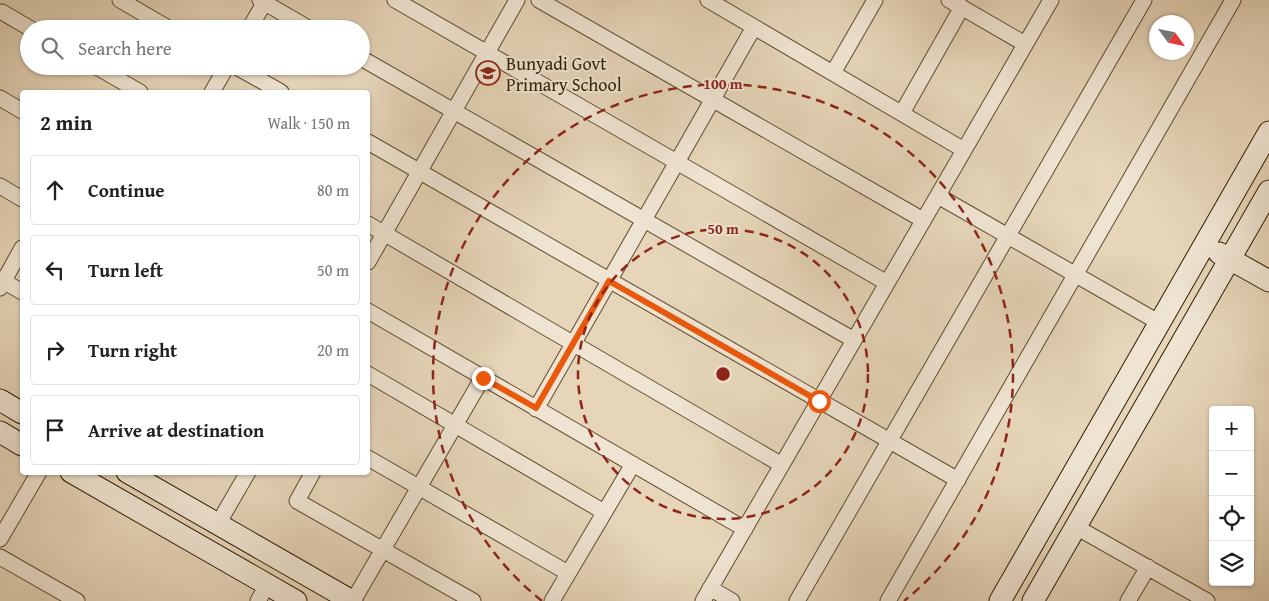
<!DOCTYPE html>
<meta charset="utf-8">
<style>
:root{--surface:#fff;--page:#f2f2f2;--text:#202124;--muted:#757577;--line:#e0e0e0}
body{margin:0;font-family:"Gentium Book Plus",serif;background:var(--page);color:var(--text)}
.controls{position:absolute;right:15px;bottom:15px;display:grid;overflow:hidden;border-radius:5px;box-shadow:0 1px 4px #0004}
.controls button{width:45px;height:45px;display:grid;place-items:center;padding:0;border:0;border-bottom:1px solid var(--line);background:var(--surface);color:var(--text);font:25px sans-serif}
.compass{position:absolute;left:1149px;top:15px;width:45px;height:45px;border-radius:50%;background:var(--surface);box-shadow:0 1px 4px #0004;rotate:123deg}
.stop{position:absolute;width:15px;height:15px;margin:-11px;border:4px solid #ea580c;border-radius:50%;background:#fff}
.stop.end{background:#ea580c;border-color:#fff;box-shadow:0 1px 5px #0008}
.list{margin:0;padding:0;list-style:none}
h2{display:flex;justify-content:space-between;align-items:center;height:65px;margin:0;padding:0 20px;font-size:21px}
h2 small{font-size:16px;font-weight:400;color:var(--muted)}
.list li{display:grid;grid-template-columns:32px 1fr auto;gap:15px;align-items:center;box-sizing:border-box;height:70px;margin:0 10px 10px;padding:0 10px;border:1px solid var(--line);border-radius:5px}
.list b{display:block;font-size:19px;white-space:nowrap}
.list em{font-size:16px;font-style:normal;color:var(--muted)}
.icon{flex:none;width:28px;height:28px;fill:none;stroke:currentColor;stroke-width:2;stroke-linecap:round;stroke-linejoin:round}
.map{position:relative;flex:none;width:1269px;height:601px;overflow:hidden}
.search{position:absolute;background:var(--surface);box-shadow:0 1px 4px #0004;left:20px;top:20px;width:350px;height:55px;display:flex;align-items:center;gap:12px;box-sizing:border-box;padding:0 18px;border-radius:28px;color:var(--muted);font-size:19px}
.panel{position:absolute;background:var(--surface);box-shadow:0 1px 4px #0004;left:20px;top:90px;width:350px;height:385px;border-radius:5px}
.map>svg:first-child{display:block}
</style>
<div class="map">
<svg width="1269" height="601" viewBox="0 0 1269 601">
<rect width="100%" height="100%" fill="#e6d5b9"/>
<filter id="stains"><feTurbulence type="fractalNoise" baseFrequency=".004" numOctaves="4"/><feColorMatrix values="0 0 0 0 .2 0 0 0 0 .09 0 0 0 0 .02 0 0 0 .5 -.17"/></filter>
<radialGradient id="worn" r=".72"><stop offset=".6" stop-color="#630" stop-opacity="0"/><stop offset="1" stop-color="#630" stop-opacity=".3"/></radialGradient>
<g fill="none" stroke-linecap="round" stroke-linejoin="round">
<!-- street casing -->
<g stroke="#5e4b2e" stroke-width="17">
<path id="street" d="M120 0 170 29
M260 0 310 29
M395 0 887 283
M539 0 923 220
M708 0 964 150
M949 0 1025 44
M2 12 31 29
M249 29 266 0
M361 58 854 340
M95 66 140 92
M235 66 281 92
M833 73 875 0
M212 92 227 66
M0 98 22 111
M902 113 962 7
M368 142 958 480
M0 186 22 199
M938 196 1160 323
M368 224 782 465
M368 262 517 0
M0 279 22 292
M0 288 22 248
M368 311 745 529
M368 374 604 512
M536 409 754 27
M368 458 568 573
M313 472 297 501 473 601
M218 524 248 472
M1076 527 1207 601
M0 539 39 472
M0 557 77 601
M710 588 732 601
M258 601 267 585
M353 601 483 377
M552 601 633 464
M703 601 1051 0
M797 601 1144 0
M888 601 1233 0
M1128 601 1148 567"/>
</g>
<!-- secondary casing -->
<g stroke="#301d00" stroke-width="23">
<path id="secondary" d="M1219 253 1269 281
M0 400 22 413
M0 432 22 445
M71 472 296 601
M127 472 352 601
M1000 601 1269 132
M1033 601 1269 191"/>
</g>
<!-- street -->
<use href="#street" stroke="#efe4d2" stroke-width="15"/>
<!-- secondary -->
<use href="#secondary" stroke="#efe4d2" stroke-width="21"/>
</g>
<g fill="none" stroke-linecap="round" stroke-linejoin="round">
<!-- route -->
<path stroke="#ea580c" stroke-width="6" d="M483 378 536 408 609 281 819 401"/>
</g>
<!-- distance rings -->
<g fill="none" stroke="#8f2418" stroke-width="2.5" stroke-dasharray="9 6">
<circle cx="723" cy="374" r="145"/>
<path d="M542 601A290 290 0 1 1 904 601"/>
</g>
<!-- icons -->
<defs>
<g id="school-ring" transform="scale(1.25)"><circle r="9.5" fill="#efe4d2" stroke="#8f2418" stroke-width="1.5"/><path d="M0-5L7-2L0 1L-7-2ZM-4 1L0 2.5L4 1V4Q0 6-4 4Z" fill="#8f2418"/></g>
</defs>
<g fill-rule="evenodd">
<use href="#school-ring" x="488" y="73"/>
</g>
<g text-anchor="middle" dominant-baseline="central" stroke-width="4" stroke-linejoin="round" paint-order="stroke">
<!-- poi labels -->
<g font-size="18" fill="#301d00" stroke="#efe4d2" text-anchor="start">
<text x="506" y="63">Bunyadi Govt<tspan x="506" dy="21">Primary School</tspan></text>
</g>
</g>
<circle cx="723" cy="374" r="8" fill="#8f2418" stroke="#efe4d2" stroke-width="2.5"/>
<g font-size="15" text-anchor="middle" font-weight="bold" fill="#8f2418" stroke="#efe4d2" stroke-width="4" stroke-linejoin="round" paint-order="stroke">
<text x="723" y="89">100 m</text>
<text x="723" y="234">50 m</text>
</g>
<rect width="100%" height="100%" filter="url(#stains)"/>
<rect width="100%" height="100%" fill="url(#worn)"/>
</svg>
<div class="controls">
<button>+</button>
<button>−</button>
<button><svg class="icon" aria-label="locate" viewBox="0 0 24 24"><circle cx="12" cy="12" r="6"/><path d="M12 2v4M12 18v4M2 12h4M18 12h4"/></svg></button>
<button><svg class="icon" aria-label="layers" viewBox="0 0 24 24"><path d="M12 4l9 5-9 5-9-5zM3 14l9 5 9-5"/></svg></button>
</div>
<svg class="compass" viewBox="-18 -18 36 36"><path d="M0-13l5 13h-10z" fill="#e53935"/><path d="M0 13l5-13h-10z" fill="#757577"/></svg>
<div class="stop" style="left:819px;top:401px"></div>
<div class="stop end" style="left:483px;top:378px"></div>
<div class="search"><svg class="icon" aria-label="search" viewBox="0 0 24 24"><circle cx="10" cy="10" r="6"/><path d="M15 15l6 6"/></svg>Search here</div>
<section class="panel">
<h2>2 min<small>Walk · 150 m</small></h2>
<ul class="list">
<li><svg class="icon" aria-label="ahead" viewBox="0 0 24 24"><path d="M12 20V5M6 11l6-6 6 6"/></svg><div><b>Continue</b></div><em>80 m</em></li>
<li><svg class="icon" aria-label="left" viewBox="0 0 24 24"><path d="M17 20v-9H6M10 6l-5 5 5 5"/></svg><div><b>Turn left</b></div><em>50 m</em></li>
<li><svg class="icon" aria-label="right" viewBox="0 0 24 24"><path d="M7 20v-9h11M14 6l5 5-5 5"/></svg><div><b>Turn right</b></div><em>20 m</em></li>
<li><svg class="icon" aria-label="arrive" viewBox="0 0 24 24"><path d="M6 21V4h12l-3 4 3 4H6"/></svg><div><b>Arrive at destination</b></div></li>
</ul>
</section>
</div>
